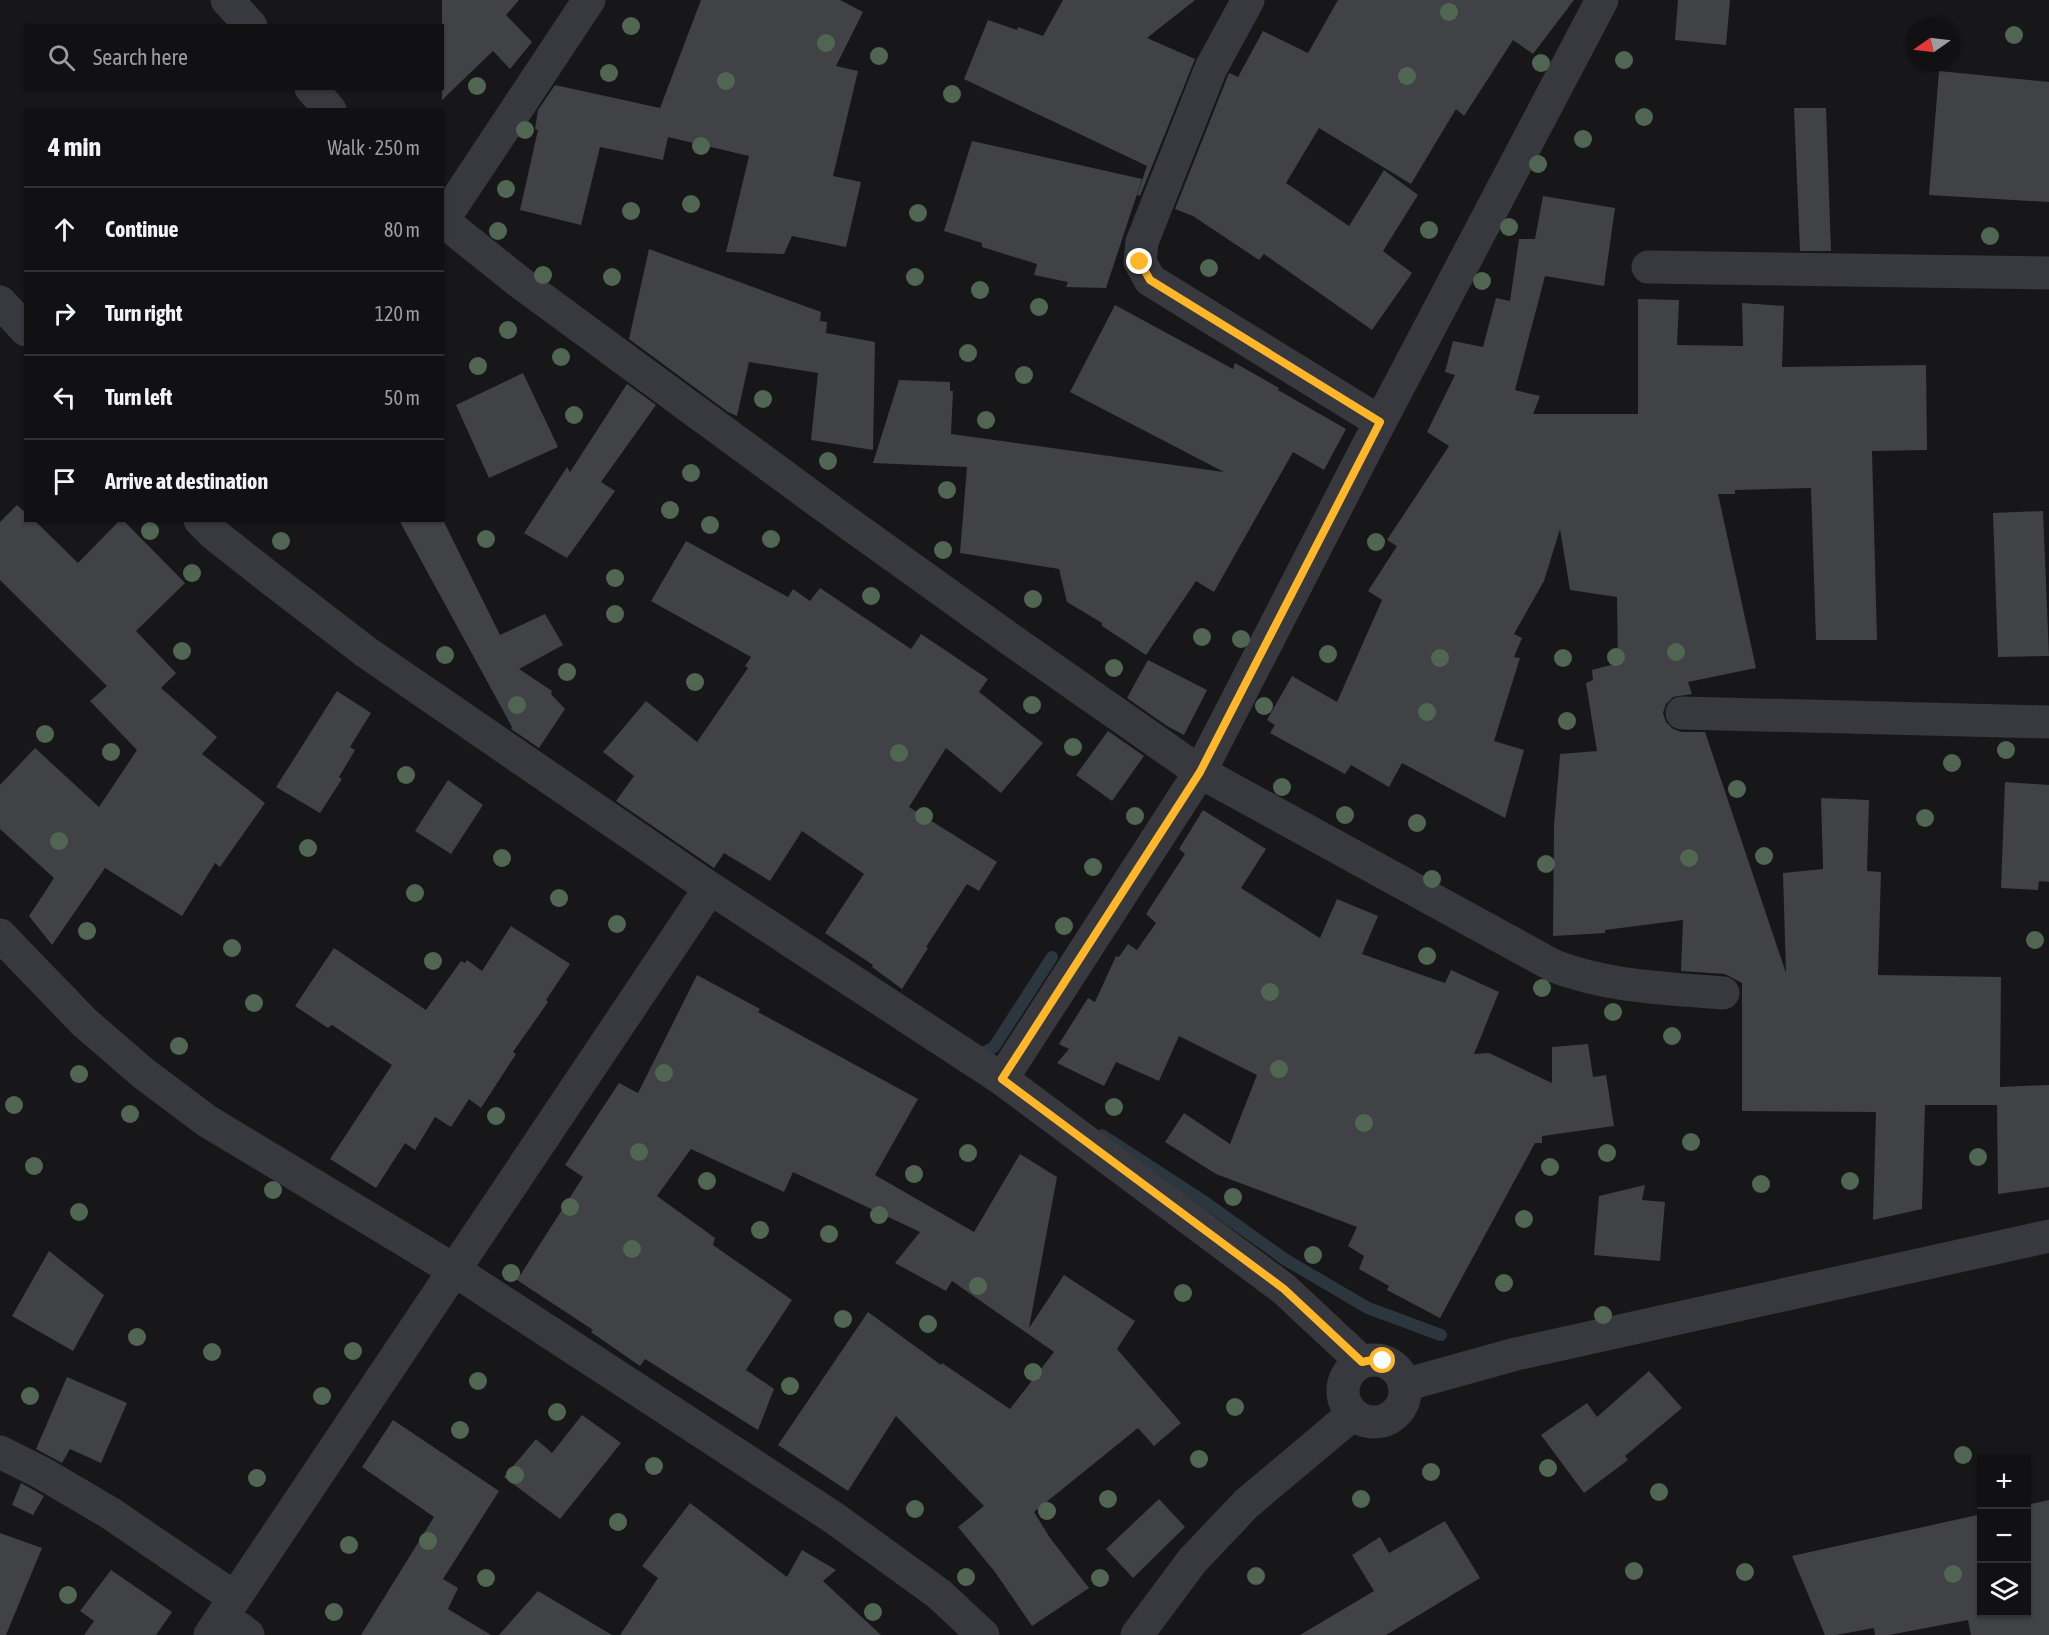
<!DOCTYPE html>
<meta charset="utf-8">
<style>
:root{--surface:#111113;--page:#1e1f21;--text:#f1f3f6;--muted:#9c9da0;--line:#303133}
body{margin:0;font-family:"Asap Condensed",sans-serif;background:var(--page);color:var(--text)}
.controls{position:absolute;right:18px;bottom:18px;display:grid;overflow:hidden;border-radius:0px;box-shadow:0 2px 4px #0004}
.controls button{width:54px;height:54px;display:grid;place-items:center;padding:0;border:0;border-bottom:2px solid var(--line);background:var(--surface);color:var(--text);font:30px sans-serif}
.compass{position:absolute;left:1905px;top:18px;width:54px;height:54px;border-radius:50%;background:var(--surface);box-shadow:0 2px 4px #0004;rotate:256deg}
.stop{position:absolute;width:18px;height:18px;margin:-14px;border:4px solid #ffb629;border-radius:50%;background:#fff}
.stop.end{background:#ffb629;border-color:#fff;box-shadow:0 2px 6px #0008}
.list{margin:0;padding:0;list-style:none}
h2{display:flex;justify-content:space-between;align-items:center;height:78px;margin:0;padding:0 24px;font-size:26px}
h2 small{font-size:20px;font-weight:400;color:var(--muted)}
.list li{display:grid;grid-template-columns:39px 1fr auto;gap:18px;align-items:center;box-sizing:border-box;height:84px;padding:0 24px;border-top:2px solid var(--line)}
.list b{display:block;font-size:22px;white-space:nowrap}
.list em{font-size:20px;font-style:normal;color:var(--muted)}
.icon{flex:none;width:33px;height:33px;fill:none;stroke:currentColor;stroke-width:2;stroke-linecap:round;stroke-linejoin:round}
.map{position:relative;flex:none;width:2049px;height:1635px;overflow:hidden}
.search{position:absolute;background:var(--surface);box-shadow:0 2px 4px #0004;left:24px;top:24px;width:420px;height:66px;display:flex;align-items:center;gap:15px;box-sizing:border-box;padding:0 21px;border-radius:0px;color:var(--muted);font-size:22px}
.panel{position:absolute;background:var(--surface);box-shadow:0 2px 4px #0004;left:24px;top:108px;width:420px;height:414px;border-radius:0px}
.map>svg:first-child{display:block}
</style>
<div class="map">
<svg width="2049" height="1635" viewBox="0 0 2049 1635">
<rect width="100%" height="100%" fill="#171719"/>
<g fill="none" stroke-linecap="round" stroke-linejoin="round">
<!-- stream -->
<path stroke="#2c363e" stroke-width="12" d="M974 1052H985L994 1047 1052 957
M1102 1135 1202 1200 1286 1260 1368 1308 1441 1335"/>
</g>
<!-- building -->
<path fill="#414246" d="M442 0H519L506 15 532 42 510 69 493 51 442 100Z
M701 0H840L863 12 836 66 858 71 833 176 861 182 846 247 792 236 784 254 726 252 749 156 668 137 663 160 600 147 581 225 520 210 538 130 535 129 538 110 555 85 660 108Z
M1063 0H1195L1147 38 1195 59 1140 196 1137 195 1147 166 964 79 988 20 1017 30 1018 27 1043 36Z
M1338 0H1574L1533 54 1513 40 1464 116 1456 109 1411 184 1319 128 1286 183 1349 226 1384 170 1418 195 1383 251 1412 273 1372 330 1264 254 1259 260 1193 216 1175 209 1229 73 1238 77 1263 31 1308 53Z
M1678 0H1730L1726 45 1675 40Z
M1939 71 2049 82V202L1929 195Z
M1794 108H1826L1831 251H1800Z
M972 141 1142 179 1106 288 1066 287 1068 282 1034 275 1037 264 982 247V243L944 231Z
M1543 196 1615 208 1604 286 1545 276 1515 390 1540 396 1533 414H1638V299L1679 300 1677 345 1743 346 1742 303 1784 306 1782 367 1926 365 1927 450 1872 451 1877 640H1816L1811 488 1735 490V494H1718L1756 668 1688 682 1692 694 1673 697 1666 704 1663 713 1666 722 1673 729 1682 732H1705L1786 973 1783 873 1823 869 1821 798 1869 800 1867 871 1881 872 1878 975 2001 977 2000 1087 2049 1085V1187L1998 1194 1997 1105H1925L1922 1209 1873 1220 1876 1112 1742 1111V983L1725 974 1681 971 1683 920 1605 930V933L1553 936 1554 826 1560 754 1597 751 1586 683 1593 680 1592 670 1618 663 1617 597 1570 590 1560 529 1544 581 1514 634 1522 638 1514 657 1520 658 1494 741 1524 750 1505 818 1402 763 1389 787 1351 765 1345 774 1270 733 1275 725 1267 720 1292 676 1337 702 1382 600 1368 591 1397 546 1387 540 1449 446 1427 432 1455 375 1445 372 1453 341 1483 347 1496 298 1510 301 1519 239H1535Z
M649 249 821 312 820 321 827 322 826 333 875 342 873 450 811 440 818 373 749 362 737 416 728 412 629 339Z
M1115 305 1233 369 1235 363 1279 388 1278 390 1346 429 1324 470 1293 452 1214 592 1196 581 1146 655 1102 626V623L1067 602 1059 569 960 553 967 467 873 463 899 380 950 382V391H953L951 434 1224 472 1070 392Z
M523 373 558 447 489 478 456 405Z
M627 384 656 405 601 482 615 491 567 558 524 533 567 467 570 472Z
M17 505 26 513V520H34L78 563 120 520H123L185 583 136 631 176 673 161 688 217 737 202 754 265 803 220 867 215 863 182 916 105 868 52 945 29 916 54 878 0 829V785L35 748 99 807 137 750 90 701 107 686 0 580V522Z
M2043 511 2049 656 1998 657 1993 513Z
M399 520H443L500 635 545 614 563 645 519 669 552 691 551 694 565 709 539 748 511 729 512 727Z
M686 541 788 597 793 589 810 601 820 588 911 649 921 634 988 679 979 692 1043 743 1001 793 946 748 909 807 997 862 979 891 967 884 926 947 928 948 902 989 872 967 873 965 825 933 864 874 802 831 770 881 724 853 714 868 616 801 634 776 603 752 646 701 697 742 748 668 745 666 751 657 651 601Z
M1148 660 1207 690 1184 735 1167 726 1127 698Z
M337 691 371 713 350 747 355 750 339 777 342 779 320 813 276 787Z
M1108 731 1144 756 1112 801 1076 775Z
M448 780 483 805 451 854 415 831Z
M2005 782 2049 785V882L2039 881 2038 890 2001 888Z
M1203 810 1266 849 1241 888 1320 938 1337 899 1378 916 1362 954 1445 983 1451 970 1499 992 1474 1054 1489 1053 1552 1083V1047L1588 1044 1593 1077 1606 1075 1614 1126 1542 1136V1143H1535L1440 1318 1387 1290 1389 1286 1359 1269 1364 1256 1348 1246 1357 1227 1216 1174 1165 1142 1184 1113 1230 1144 1257 1075 1179 1036 1159 1081 1116 1062 1104 1086 1057 1063 1069 1049 1059 1044 1088 998 1095 1002 1116 956 1119 957 1128 944 1137 950 1156 923 1146 914 1185 854 1179 849Z
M511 926 570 964 546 1000 548 1002 513 1052 516 1054 481 1108 469 1099 451 1127 435 1117 415 1150 405 1143 376 1188 330 1159 392 1065 332 1025 328 1028 295 1006 334 948 426 1010 461 961 465 963 467 960 482 971Z
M697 975 760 1009 758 1012 918 1099 875 1175 974 1232 1020 1154 1057 1177 1029 1328 1064 1275 1135 1321 1117 1349 1181 1423 1154 1446 1138 1428 1034 1512 1050 1538 1089 1588 1032 1626 995 1572 958 1527 984 1506 896 1416 848 1491 778 1445 868 1312 941 1365 942 1363 1010 1409 1054 1352 952 1281 946 1291 895 1263 920 1232 793 1172 784 1192 691 1149 657 1196 715 1238 713 1245 792 1300 746 1370 774 1389 758 1430 645 1359 640 1366 591 1332 593 1330 517 1280 583 1177 565 1165 619 1083 638 1093Z
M1645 1185 1642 1200 1665 1202 1660 1261 1594 1255 1599 1196Z
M49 1251 104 1295 73 1351 12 1316Z
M1649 1371 1682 1408 1625 1456 1628 1460 1584 1493 1541 1435 1587 1403 1597 1417Z
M67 1377 127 1403 101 1463 70 1449 62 1463 36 1449Z
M582 1415 621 1443 560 1519 504 1477 536 1439 552 1453Z
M393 1420 499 1491 443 1579 458 1588 448 1609 491 1635H361L434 1517 362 1467Z
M21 1483 44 1496 33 1515 12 1505Z
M1159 1499 1185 1527 1133 1578 1106 1549Z
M2049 1500V1635H1971L1968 1620 1889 1635H1875L1874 1628 1836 1635H1825L1792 1556 1982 1514V1612H2026V1505Z
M690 1503 787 1577 802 1550 836 1570 823 1581 881 1635H620L658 1578 642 1566Z
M1445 1521 1480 1578 1386 1635H1300L1374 1591 1352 1555 1380 1537 1389 1553Z
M0 1533 42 1548 6 1635H0Z
M111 1570 172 1612 156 1635H84L94 1621 80 1611Z
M538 1591 612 1635H499Z"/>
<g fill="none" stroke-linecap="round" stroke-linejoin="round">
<!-- minor -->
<path stroke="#37393e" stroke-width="33" d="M227 0 251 26
M1248 0 1211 68 1142 242 1140 262 1150 280 1380 422
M311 88 330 110
M442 220 518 281 841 518 1017 644 1200 772 1554 966C1608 987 1666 988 1723 993
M443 220 589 0
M1648 267 2049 273
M0 302 26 330
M200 520 214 534 271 579 366 652 710 888 1002 1079 1284 1289 1362 1362
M1682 713 2049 722
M0 935 84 1022 143 1073 207 1121 454 1270 834 1518 939 1594 983 1635
M1002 1079 1200 772 1380 422 1602 0
M1343 1391a31 31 0 1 1 62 0a31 31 0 1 1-62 0Z
M1404 1385 1516 1354 2049 1236
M0 1452 42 1473 110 1513 235 1598
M223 1616 248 1635
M210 1635 710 888
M1137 1635 1192 1561 1246 1504 1353 1414"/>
</g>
<!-- trees -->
<g fill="#506652">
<circle cx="1449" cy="12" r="9"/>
<circle cx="631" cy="26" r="9"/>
<circle cx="2014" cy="35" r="9"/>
<circle cx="826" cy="43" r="9"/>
<circle cx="879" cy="56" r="9"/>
<circle cx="1624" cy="60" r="9"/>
<circle cx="1541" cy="63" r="9"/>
<circle cx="609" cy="73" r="9"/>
<circle cx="1407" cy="76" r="9"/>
<circle cx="726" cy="81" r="9"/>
<circle cx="477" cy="86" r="9"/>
<circle cx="952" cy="94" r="9"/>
<circle cx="1644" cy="117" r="9"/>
<circle cx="525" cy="130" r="9"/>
<circle cx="1583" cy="139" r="9"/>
<circle cx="701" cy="146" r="9"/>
<circle cx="1538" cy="164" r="9"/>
<circle cx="506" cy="189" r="9"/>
<circle cx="691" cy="204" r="9"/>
<circle cx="631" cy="211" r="9"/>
<circle cx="918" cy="213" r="9"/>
<circle cx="1509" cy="227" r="9"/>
<circle cx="1429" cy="230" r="9"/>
<circle cx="498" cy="231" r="9"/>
<circle cx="1990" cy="236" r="9"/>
<circle cx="1209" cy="268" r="9"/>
<circle cx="543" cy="275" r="9"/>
<circle cx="612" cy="277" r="9"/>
<circle cx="915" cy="277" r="9"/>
<circle cx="1482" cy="281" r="9"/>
<circle cx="980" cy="290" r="9"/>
<circle cx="1039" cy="307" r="9"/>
<circle cx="508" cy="330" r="9"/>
<circle cx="968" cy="353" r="9"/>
<circle cx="561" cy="357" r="9"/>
<circle cx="478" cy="366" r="9"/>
<circle cx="1024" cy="375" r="9"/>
<circle cx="763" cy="399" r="9"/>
<circle cx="574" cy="415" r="9"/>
<circle cx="986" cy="420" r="9"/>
<circle cx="828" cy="461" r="9"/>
<circle cx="691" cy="473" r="9"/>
<circle cx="947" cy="490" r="9"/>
<circle cx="670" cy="510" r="9"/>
<circle cx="710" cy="525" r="9"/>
<circle cx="150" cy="531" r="9"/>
<circle cx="486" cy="539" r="9"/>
<circle cx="771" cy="539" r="9"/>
<circle cx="281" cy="541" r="9"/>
<circle cx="1376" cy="542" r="9"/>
<circle cx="943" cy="550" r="9"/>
<circle cx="192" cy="573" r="9"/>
<circle cx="615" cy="578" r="9"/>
<circle cx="871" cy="596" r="9"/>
<circle cx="1033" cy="599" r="9"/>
<circle cx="615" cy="614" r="9"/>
<circle cx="1202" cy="637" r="9"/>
<circle cx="1241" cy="639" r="9"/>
<circle cx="182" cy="651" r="9"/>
<circle cx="1676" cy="652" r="9"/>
<circle cx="1328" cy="654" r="9"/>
<circle cx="445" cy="655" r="9"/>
<circle cx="1616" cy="657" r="9"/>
<circle cx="1440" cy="658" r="9"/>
<circle cx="1563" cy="658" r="9"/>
<circle cx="1114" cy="668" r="9"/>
<circle cx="567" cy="672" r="9"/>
<circle cx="695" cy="682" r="9"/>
<circle cx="517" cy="705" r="9"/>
<circle cx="1032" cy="705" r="9"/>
<circle cx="1264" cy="706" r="9"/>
<circle cx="1427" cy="712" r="9"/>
<circle cx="1567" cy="721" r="9"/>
<circle cx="45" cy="734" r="9"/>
<circle cx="1073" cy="747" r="9"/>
<circle cx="2006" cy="750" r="9"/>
<circle cx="111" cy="752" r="9"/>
<circle cx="899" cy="753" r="9"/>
<circle cx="1952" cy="763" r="9"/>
<circle cx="406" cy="775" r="9"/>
<circle cx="1282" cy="787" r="9"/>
<circle cx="1737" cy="789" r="9"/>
<circle cx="1345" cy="815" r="9"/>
<circle cx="924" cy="816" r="9"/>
<circle cx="1135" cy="816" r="9"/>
<circle cx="1925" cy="818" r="9"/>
<circle cx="1417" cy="823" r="9"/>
<circle cx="59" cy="841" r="9"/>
<circle cx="308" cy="848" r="9"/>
<circle cx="1764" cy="856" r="9"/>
<circle cx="502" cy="858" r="9"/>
<circle cx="1689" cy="858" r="9"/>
<circle cx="1546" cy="864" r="9"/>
<circle cx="1093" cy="867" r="9"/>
<circle cx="1432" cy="879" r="9"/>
<circle cx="415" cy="893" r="9"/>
<circle cx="559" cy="898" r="9"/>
<circle cx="617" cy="924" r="9"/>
<circle cx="1064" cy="926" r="9"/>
<circle cx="87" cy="931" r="9"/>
<circle cx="2035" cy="940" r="9"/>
<circle cx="232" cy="948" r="9"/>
<circle cx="1427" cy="956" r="9"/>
<circle cx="433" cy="961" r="9"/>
<circle cx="1542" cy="988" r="9"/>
<circle cx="1270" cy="992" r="9"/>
<circle cx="254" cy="1003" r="9"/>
<circle cx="1613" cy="1012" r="9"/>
<circle cx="1672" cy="1036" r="9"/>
<circle cx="179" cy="1046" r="9"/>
<circle cx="1279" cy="1069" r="9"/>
<circle cx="664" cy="1073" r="9"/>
<circle cx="79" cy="1074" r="9"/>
<circle cx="14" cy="1105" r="9"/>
<circle cx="1114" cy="1107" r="9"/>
<circle cx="130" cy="1114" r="9"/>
<circle cx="496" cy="1116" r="9"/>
<circle cx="1364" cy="1123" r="9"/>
<circle cx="1691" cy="1142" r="9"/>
<circle cx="639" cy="1152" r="9"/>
<circle cx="968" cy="1153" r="9"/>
<circle cx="1607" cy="1153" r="9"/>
<circle cx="1978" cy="1157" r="9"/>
<circle cx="34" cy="1166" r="9"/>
<circle cx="1550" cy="1167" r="9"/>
<circle cx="914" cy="1174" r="9"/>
<circle cx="707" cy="1181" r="9"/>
<circle cx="1850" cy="1181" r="9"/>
<circle cx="1761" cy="1184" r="9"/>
<circle cx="273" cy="1190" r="9"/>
<circle cx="1233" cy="1197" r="9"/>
<circle cx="570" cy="1207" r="9"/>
<circle cx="79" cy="1212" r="9"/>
<circle cx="879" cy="1215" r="9"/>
<circle cx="1524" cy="1219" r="9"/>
<circle cx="760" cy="1230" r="9"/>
<circle cx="829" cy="1234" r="9"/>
<circle cx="632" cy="1249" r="9"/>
<circle cx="1313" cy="1255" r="9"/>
<circle cx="511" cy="1273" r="9"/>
<circle cx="1504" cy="1283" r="9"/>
<circle cx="978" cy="1286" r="9"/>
<circle cx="1183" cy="1293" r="9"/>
<circle cx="1603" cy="1315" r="9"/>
<circle cx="843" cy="1319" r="9"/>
<circle cx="928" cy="1324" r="9"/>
<circle cx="137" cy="1337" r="9"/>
<circle cx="353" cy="1351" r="9"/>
<circle cx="212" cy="1352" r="9"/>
<circle cx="1033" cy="1372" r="9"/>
<circle cx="478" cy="1381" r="9"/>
<circle cx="790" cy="1386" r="9"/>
<circle cx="30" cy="1396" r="9"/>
<circle cx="322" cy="1396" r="9"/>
<circle cx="1235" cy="1407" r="9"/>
<circle cx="557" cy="1412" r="9"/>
<circle cx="460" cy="1430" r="9"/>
<circle cx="1963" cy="1455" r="9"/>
<circle cx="1199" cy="1459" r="9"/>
<circle cx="654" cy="1466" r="9"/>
<circle cx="1548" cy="1468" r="9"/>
<circle cx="1431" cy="1472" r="9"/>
<circle cx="515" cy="1475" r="9"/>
<circle cx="257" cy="1478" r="9"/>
<circle cx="1659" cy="1492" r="9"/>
<circle cx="1108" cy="1499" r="9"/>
<circle cx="1361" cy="1499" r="9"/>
<circle cx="915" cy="1509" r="9"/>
<circle cx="1047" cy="1511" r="9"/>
<circle cx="618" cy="1522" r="9"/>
<circle cx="428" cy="1541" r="9"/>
<circle cx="349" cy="1545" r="9"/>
<circle cx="1634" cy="1571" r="9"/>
<circle cx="1745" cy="1572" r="9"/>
<circle cx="1953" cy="1574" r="9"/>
<circle cx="1256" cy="1576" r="9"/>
<circle cx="966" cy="1577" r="9"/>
<circle cx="486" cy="1578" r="9"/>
<circle cx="1100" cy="1578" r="9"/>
<circle cx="68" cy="1595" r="9"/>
<circle cx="334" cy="1612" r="9"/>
<circle cx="873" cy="1612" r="9"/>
</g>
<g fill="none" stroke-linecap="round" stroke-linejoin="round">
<!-- route -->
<path stroke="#ffb629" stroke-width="8" d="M1140 262 1150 280 1380 422 1200 772 1002 1079 1284 1289 1362 1362 1372 1360 1383 1361"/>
</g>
</svg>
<div class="controls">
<button>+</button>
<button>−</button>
<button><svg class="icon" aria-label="layers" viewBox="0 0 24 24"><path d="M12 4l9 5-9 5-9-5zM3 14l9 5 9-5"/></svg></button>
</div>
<svg class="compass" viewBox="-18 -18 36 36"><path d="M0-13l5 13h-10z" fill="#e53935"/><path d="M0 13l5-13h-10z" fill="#9c9da0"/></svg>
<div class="stop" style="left:1383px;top:1361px"></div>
<div class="stop end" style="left:1140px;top:262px"></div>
<div class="search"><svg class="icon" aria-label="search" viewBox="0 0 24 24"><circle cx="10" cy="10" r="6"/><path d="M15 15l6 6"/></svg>Search here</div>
<section class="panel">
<h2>4 min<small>Walk · 250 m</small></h2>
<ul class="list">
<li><svg class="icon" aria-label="ahead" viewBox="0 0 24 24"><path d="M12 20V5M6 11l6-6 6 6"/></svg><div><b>Continue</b></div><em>80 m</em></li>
<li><svg class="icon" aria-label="right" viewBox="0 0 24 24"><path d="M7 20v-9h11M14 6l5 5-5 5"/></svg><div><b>Turn right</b></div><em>120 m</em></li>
<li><svg class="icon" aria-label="left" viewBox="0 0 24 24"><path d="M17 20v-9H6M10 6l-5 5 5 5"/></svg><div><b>Turn left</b></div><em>50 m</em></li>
<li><svg class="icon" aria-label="arrive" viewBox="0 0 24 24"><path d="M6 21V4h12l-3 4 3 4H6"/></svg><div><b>Arrive at destination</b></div></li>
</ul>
</section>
</div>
